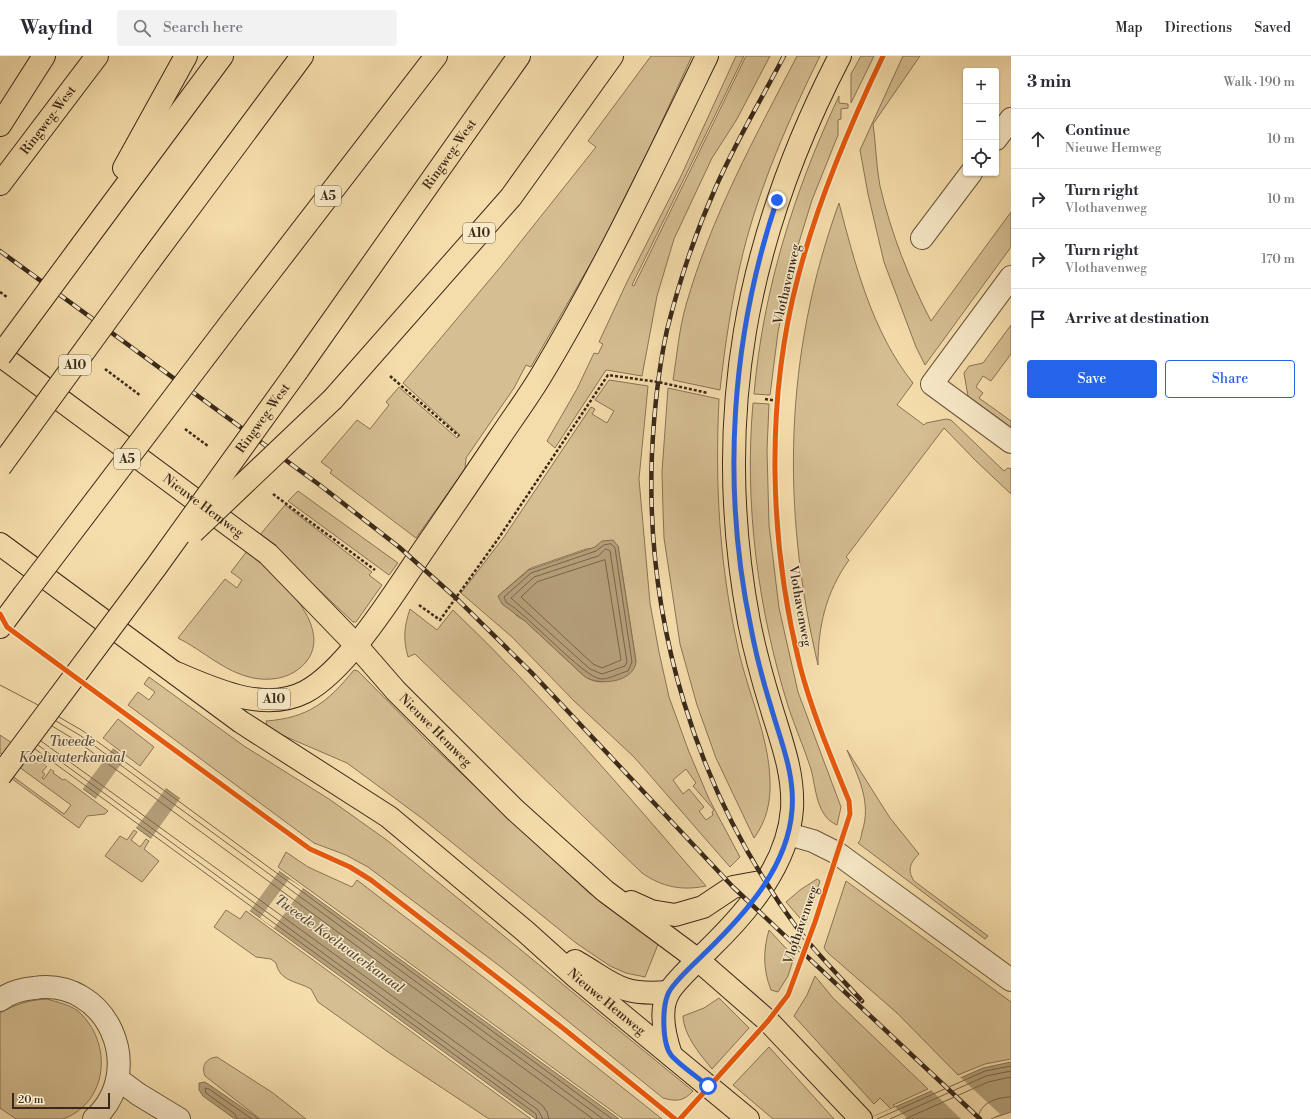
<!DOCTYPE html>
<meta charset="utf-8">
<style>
:root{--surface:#fff;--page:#f2f2f3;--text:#2b2b33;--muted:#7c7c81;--line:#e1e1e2;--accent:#2563eb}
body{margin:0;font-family:"Libre Bodoni",serif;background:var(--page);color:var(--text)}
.controls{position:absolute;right:12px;top:12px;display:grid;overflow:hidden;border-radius:4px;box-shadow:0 1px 3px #0004}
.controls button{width:36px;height:36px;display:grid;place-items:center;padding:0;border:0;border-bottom:1px solid var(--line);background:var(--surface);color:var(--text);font:20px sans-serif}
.scale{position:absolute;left:12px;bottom:10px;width:98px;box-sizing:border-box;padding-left:4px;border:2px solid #3a291a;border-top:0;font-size:11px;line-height:14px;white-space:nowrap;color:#3a291a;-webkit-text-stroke:3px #f8e9c8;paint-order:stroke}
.stop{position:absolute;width:12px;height:12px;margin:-9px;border:3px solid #2563eb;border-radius:50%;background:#fff}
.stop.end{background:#2563eb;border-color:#fff;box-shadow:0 1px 4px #0008}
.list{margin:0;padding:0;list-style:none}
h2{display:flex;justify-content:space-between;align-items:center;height:52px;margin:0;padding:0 16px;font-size:17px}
h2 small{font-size:13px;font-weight:400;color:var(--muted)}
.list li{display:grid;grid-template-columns:26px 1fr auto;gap:12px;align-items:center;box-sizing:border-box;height:60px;padding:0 16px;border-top:1px solid var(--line)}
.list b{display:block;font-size:15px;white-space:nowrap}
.list p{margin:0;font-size:13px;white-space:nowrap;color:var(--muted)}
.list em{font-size:13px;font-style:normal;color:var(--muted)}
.actions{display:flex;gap:8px;padding:12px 16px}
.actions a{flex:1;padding:9px 0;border:1px solid var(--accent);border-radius:4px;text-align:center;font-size:14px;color:var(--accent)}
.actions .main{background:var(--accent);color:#fff}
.icon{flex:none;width:22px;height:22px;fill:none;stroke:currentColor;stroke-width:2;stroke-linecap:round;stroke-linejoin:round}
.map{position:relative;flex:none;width:1011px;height:1063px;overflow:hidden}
header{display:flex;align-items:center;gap:24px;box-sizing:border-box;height:56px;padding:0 20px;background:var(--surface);border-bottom:1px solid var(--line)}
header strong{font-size:19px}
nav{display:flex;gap:22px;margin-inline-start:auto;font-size:14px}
.search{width:280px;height:36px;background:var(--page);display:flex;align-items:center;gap:10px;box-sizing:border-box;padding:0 14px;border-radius:4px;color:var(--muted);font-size:15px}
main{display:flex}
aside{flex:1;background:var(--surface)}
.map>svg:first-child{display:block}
</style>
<header>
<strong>Wayfind</strong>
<div class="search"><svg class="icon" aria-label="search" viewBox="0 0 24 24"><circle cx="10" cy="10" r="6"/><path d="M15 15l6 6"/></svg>Search here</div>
<nav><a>Map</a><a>Directions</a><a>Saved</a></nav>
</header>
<main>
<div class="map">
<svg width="1011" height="1063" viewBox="0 0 1011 1063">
<rect width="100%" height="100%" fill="#f5ddab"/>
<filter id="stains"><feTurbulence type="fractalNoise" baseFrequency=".005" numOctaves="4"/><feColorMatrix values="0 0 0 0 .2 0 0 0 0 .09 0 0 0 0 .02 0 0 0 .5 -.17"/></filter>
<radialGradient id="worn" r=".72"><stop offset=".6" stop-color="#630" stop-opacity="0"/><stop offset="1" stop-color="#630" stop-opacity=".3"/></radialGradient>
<!-- green -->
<path fill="#d5be92" stroke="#887456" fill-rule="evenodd" d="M651 0H692L650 91 600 191 531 311 526 309 514 332 466 402 465 413 416 482 330 417 332 414 321 406 357 364 370 373 389 349 386 346 399 331 457 382 460 379 403 327 503 208 596 91 588 85Z
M736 0H744L632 229 634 230 746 0H770L737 63 712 102 674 183 657 240 642 320 606 314 555 392 547 385 577 333 594 297 598 298 603 288 599 286 626 228 681 120Z
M797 0H820C789 63 760 129 743 197 732 242 725 288 720 334L673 324C677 300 679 273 686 249 711 161 755 81 797 0Z
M861 0H874L851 47V18Z
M903 0H920L873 68C876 88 876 110 880 130 891 177 909 223 931 265L1011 156V191L925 309 916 291 884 206 868 138 860 94Z
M839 40V47L848 48V52L841 53V63L838 64V79L812 144 792 209 778 276 770 339 754 338C763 234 794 135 839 40Z
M839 147C855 208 872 276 913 327L897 349 924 369 926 367 946 363 951 364 1004 415 1008 412 1011 413V438L976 405 944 372 846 501 849 504C826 536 818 570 818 609 781 452 784 299 839 147Z
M1011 269V298L991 325 983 320 976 331 983 337 979 342 1011 365V371L968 340 964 317 969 310 983 307Z
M609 324 648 330 639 423 650 547 659 596 669 641 689 696 709 743 740 801 730 811 634 701 574 645 512 581 461 537 504 481 591 351 595 353 592 358 607 367 614 355 595 344ZM618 490 636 605C619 618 606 635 584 620L525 565 517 560 498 540 529 513 534 511 586 493ZM686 713 696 727 693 730 714 754 712 756 713 759 706 764 699 755 704 751 689 733 683 738 673 724Z
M668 332 719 343C715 427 719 505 737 587 746 633 769 679 770 725 771 746 766 766 754 782L716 702 697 649 680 588 664 482 663 454 662 416Z
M753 347 769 348 767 394 769 469 779 552 798 636 841 751 837 769C816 760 816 732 811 713 804 692 795 671 788 650 758 553 744 448 753 347Z
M298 435 398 507 389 519 288 445Z
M285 449 372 516 369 519 382 529 356 566H353L280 497 259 480Z
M247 495C275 517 343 576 300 612 287 623 269 625 253 622 224 616 204 595 178 582L225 523 237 532 242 524 231 516Z
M410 553 437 574 453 554C543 640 624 735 706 830 682 835 662 831 642 817L415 598 408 601C403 583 404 571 410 553Z
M354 614 358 615 430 688 589 837 659 886 645 921 626 917 610 910 576 887 423 763 347 707 268 673 266 665C308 662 328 646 354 614Z
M149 621 244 690 329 743 388 785 693 1035C684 1045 676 1046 663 1042L501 911 368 811 346 799 314 787 128 649 138 636 149 644 155 636 144 628Z
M118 663 154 691 140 710 103 682Z
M0 679 47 710 42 716 45 718 42 722 44 723 51 713 54 715 53 717 63 724 65 723 108 755 105 758 87 760 79 772 0 714V711L64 758 71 749 0 697Z
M847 694 890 762 919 798C910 807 907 814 914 825L988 880 985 883 858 787C861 784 861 781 862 776 872 746 858 721 847 694Z
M134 774 137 776 131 784 140 791 146 783 149 785 144 793 159 805 142 826 105 800 120 780 127 784Z
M286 796 308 811 352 831 357 824 491 927 662 1063H623L278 811Z
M817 823 820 825 805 868 786 846 800 834Z
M846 825 1011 946V1003L985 1008 958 1019 897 957 828 897 824 892Z
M226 854 240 863 246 855 531 1063H489L391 998 318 946 311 933C297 925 280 926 276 907L271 903 256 901 214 871Z
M769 874 794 901 788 920 778 936 771 934C763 914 763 894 769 874Z
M815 920 833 942 928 1033 893 1049 895 1051 891 1053 880 1042 874 1048 794 960 807 939Z
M719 942 749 972 712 1013C700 998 684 980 683 960L704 952Z
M47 943C57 946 70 949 78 955 113 986 109 1046 63 1063H16L0 1052V957C16 948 29 944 47 943Z
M769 991 834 1063H773L733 1029Z
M217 1001 273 1037 306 1063H260L205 1020C201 1010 206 1002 217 1001Z"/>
<!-- water -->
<path fill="#b5a07a" stroke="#847054" d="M613 484 618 490 636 606C634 626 599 631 584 620L525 565 502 548 498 540 529 514 595 491 602 485Z
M0 624 86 672 139 713 619 1063H536L38 700Z
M1011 1006V1056L990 1063H868L983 1012Z
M205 1026 211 1030 259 1063H235L203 1040 199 1034V1027Z"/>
<!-- pier -->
<path fill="#f5ddab" d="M0 622 87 670 114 691 82 734 0 678Z
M126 701 167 731 135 773 95 744Z
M181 741 280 814 249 856 150 784Z
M289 823 303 832 274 872 260 862Z
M960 1021 1000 1058 990 1063H961L931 1034Z
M895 1051 908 1063H868Z"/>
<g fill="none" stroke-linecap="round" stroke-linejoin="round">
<!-- shore -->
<path stroke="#78644a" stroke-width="1" d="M611 488 615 492 632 606 628 615C620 617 610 623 601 623 584 622 527 558 506 546L504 541 531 517 596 495 604 489Z
M606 493 610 495 627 606 625 610 602 618 590 613 511 542 534 521 598 500Z
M605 504 621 604 602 612 593 608 521 541 537 526Z
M0 629 38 649
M59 661 83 675 612 1063
M56 665 81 680 603 1063
M52 670 77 685 593 1063
M41 685 542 1049 547 1056 549 1063
M38 689 538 1054 543 1063
M35 693 536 1058 537 1063
M237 1063 235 1058 206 1037 205 1032 209 1033 252 1063
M877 1063 985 1015 1011 1010
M890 1063 986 1020 1011 1015
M905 1063 988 1026 1011 1021
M978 1063C979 1047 997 1041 1011 1041"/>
<!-- minor casing -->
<g stroke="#69563e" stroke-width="24">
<path id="minor" d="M996 83 1011 63
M922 182 971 117
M1011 221 932 328 1011 386
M788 778 813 785 837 797 1011 924
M0 944C9 937 22 933 34 932 107 921 148 1014 94 1063
M118 1023 138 1038 179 1063"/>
</g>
<!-- major casing -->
<g stroke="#3a291a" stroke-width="24">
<g id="major">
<path id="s1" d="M0 299 268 498 356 589 396 635 515 754 605 835 698 904 768 965 861 1063"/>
<path id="s2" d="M0 488 241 666 389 761 526 876 576 921 748 1063"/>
<path d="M631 846 651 855 675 859 703 851 733 831 766 825"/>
<path d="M575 905C615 928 619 940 668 936"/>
<path d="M671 999C665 981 658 954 669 936 675 925 699 903 709 893 747 856 788 809 792 753 794 718 782 687 772 654 763 625 755 596 749 566 711 363 746 182 840 0"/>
</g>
</g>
<!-- highway casing -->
<g stroke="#3a291a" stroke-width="24">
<g id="highway">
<path d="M0 69 44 0"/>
<path d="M124 112 186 0"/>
<path id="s3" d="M0 128 97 0"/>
<path d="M82 189 222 0"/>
<path d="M149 206 302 0"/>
<path d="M232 265 436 0"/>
<path id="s4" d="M297 315 519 0"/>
<path d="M333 343 511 141 612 0"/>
<path d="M0 571 23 540"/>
<path d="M176 617C214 633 264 657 305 636 347 614 395 536 422 496 448 458 474 420 500 381 514 360 529 340 542 318 603 216 655 107 707 0"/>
</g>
</g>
<!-- path -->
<path stroke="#3a291a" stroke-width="2.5" stroke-dasharray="3 2" stroke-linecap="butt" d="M0 236 7 241
M105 313 141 340
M390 320 459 380
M765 343 778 345
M185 373 208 390
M273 438 375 514
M419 549 440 564 498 483 608 319 658 326 708 337"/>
<!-- minor -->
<use href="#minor" stroke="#f8e9c8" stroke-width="22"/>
<!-- major -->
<use href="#major" stroke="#f5ddab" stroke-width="22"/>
<!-- highway -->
<use href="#highway" stroke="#f5ddab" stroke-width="22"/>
<!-- rail casing -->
<g stroke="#3a291a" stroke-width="4.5">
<path id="rail" d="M784 0C761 44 735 87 715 133 695 178 679 226 667 274 658 315 654 356 652 397 645 566 696 735 797 872 817 898 840 921 862 945
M0 195 321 430 399 491 456 542 531 616 733 831 980 1063"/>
</g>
<!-- rail -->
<use href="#rail" stroke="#f8e9c8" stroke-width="3" stroke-dasharray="9" stroke-linecap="butt"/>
<!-- highway-bridge casing -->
<g stroke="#3a291a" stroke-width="24" stroke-linecap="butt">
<g id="highway-bridge">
<path d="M0 300 82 189"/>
<path d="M0 411 149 206"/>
<path d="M193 476 333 343"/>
<path d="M23 540 232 265"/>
<path id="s5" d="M0 720 156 511 297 315"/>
</g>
</g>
<!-- highway-bridge -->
<use href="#highway-bridge" stroke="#f5ddab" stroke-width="22"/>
<!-- cycleway casing -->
<g stroke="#f8e9c8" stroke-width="8">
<path id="cycleway" d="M0 558 7 571 270 764 310 793 350 811 371 824 564 973 675 1063
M680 1063 768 965 788 939 815 866 850 758 849 745C831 701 812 656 800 610 769 485 765 346 798 221 818 144 849 71 883 0"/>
</g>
<!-- cycleway -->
<use href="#cycleway" stroke="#e8590c" stroke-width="5"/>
</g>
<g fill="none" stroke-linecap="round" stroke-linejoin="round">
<!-- route -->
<path stroke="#2563eb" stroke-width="5" d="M708 1030C699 1022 678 1008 671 999 662 987 662 952 668 938 672 927 697 905 706 896 745 858 788 811 792 754 795 718 781 686 771 651 763 625 756 599 751 572 721 430 731 281 777 144"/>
</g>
<g text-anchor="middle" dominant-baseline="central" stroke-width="3" stroke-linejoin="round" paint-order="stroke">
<!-- shield labels -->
<g fill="#f8e9c8" stroke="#73634e" stroke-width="1">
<rect x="315" y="130" width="26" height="20" rx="3"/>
<rect x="463" y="167" width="32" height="20" rx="3"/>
<rect x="59" y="299" width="32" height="20" rx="3"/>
<rect x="114" y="393" width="26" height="20" rx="3"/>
<rect x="258" y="633" width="32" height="20" rx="3"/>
</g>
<g font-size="12" font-weight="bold" fill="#3a291a">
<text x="328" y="140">A5</text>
<text x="479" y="177">A10</text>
<text x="75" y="309">A10</text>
<text x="127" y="403">A5</text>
<text x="274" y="643">A10</text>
</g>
<!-- street labels -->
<g font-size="13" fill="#3a291a" stroke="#f8e9c8">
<text stroke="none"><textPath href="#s3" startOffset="80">Ringweg-West</textPath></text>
<text stroke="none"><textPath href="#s4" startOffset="265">Ringweg-West</textPath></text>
<text transform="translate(787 228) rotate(-77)">Vlothavenweg</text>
<text stroke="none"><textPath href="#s5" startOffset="444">Ringweg-West</textPath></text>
<text stroke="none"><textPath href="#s1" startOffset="253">Nieuwe Hemweg</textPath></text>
<text transform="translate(800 550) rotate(80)">Vlothavenweg</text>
<text stroke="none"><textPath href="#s1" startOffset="577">Nieuwe Hemweg</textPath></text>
<text transform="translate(801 869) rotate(-71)">Vlothavenweg</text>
<text stroke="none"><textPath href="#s2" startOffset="761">Nieuwe Hemweg</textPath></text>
</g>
<!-- water labels -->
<g font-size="14" font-style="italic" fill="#5f4d37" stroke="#f8e9c8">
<text x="72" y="686">Tweede<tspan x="72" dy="16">Koelwaterkanaal</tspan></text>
<text transform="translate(339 888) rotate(36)">Tweede Koelwaterkanaal</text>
</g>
</g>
<rect width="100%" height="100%" filter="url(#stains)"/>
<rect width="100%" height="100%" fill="url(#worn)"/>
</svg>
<div class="controls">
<button>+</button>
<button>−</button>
<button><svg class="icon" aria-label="locate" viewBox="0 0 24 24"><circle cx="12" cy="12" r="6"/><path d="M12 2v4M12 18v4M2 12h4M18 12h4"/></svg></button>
</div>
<div class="scale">20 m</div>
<div class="stop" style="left:708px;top:1030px"></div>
<div class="stop end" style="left:777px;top:144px"></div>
</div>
<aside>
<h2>3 min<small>Walk · 190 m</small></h2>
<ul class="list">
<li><svg class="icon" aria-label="ahead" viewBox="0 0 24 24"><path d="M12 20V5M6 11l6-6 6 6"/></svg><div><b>Continue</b><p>Nieuwe Hemweg</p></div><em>10 m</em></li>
<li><svg class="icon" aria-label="right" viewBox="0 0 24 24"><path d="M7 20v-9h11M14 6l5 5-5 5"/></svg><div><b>Turn right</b><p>Vlothavenweg</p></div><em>10 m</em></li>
<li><svg class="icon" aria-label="right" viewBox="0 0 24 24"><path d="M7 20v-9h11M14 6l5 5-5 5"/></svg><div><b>Turn right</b><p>Vlothavenweg</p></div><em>170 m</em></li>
<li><svg class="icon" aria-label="arrive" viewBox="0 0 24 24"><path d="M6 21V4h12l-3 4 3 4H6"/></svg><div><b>Arrive at destination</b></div></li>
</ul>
<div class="actions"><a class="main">Save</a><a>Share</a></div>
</aside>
</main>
